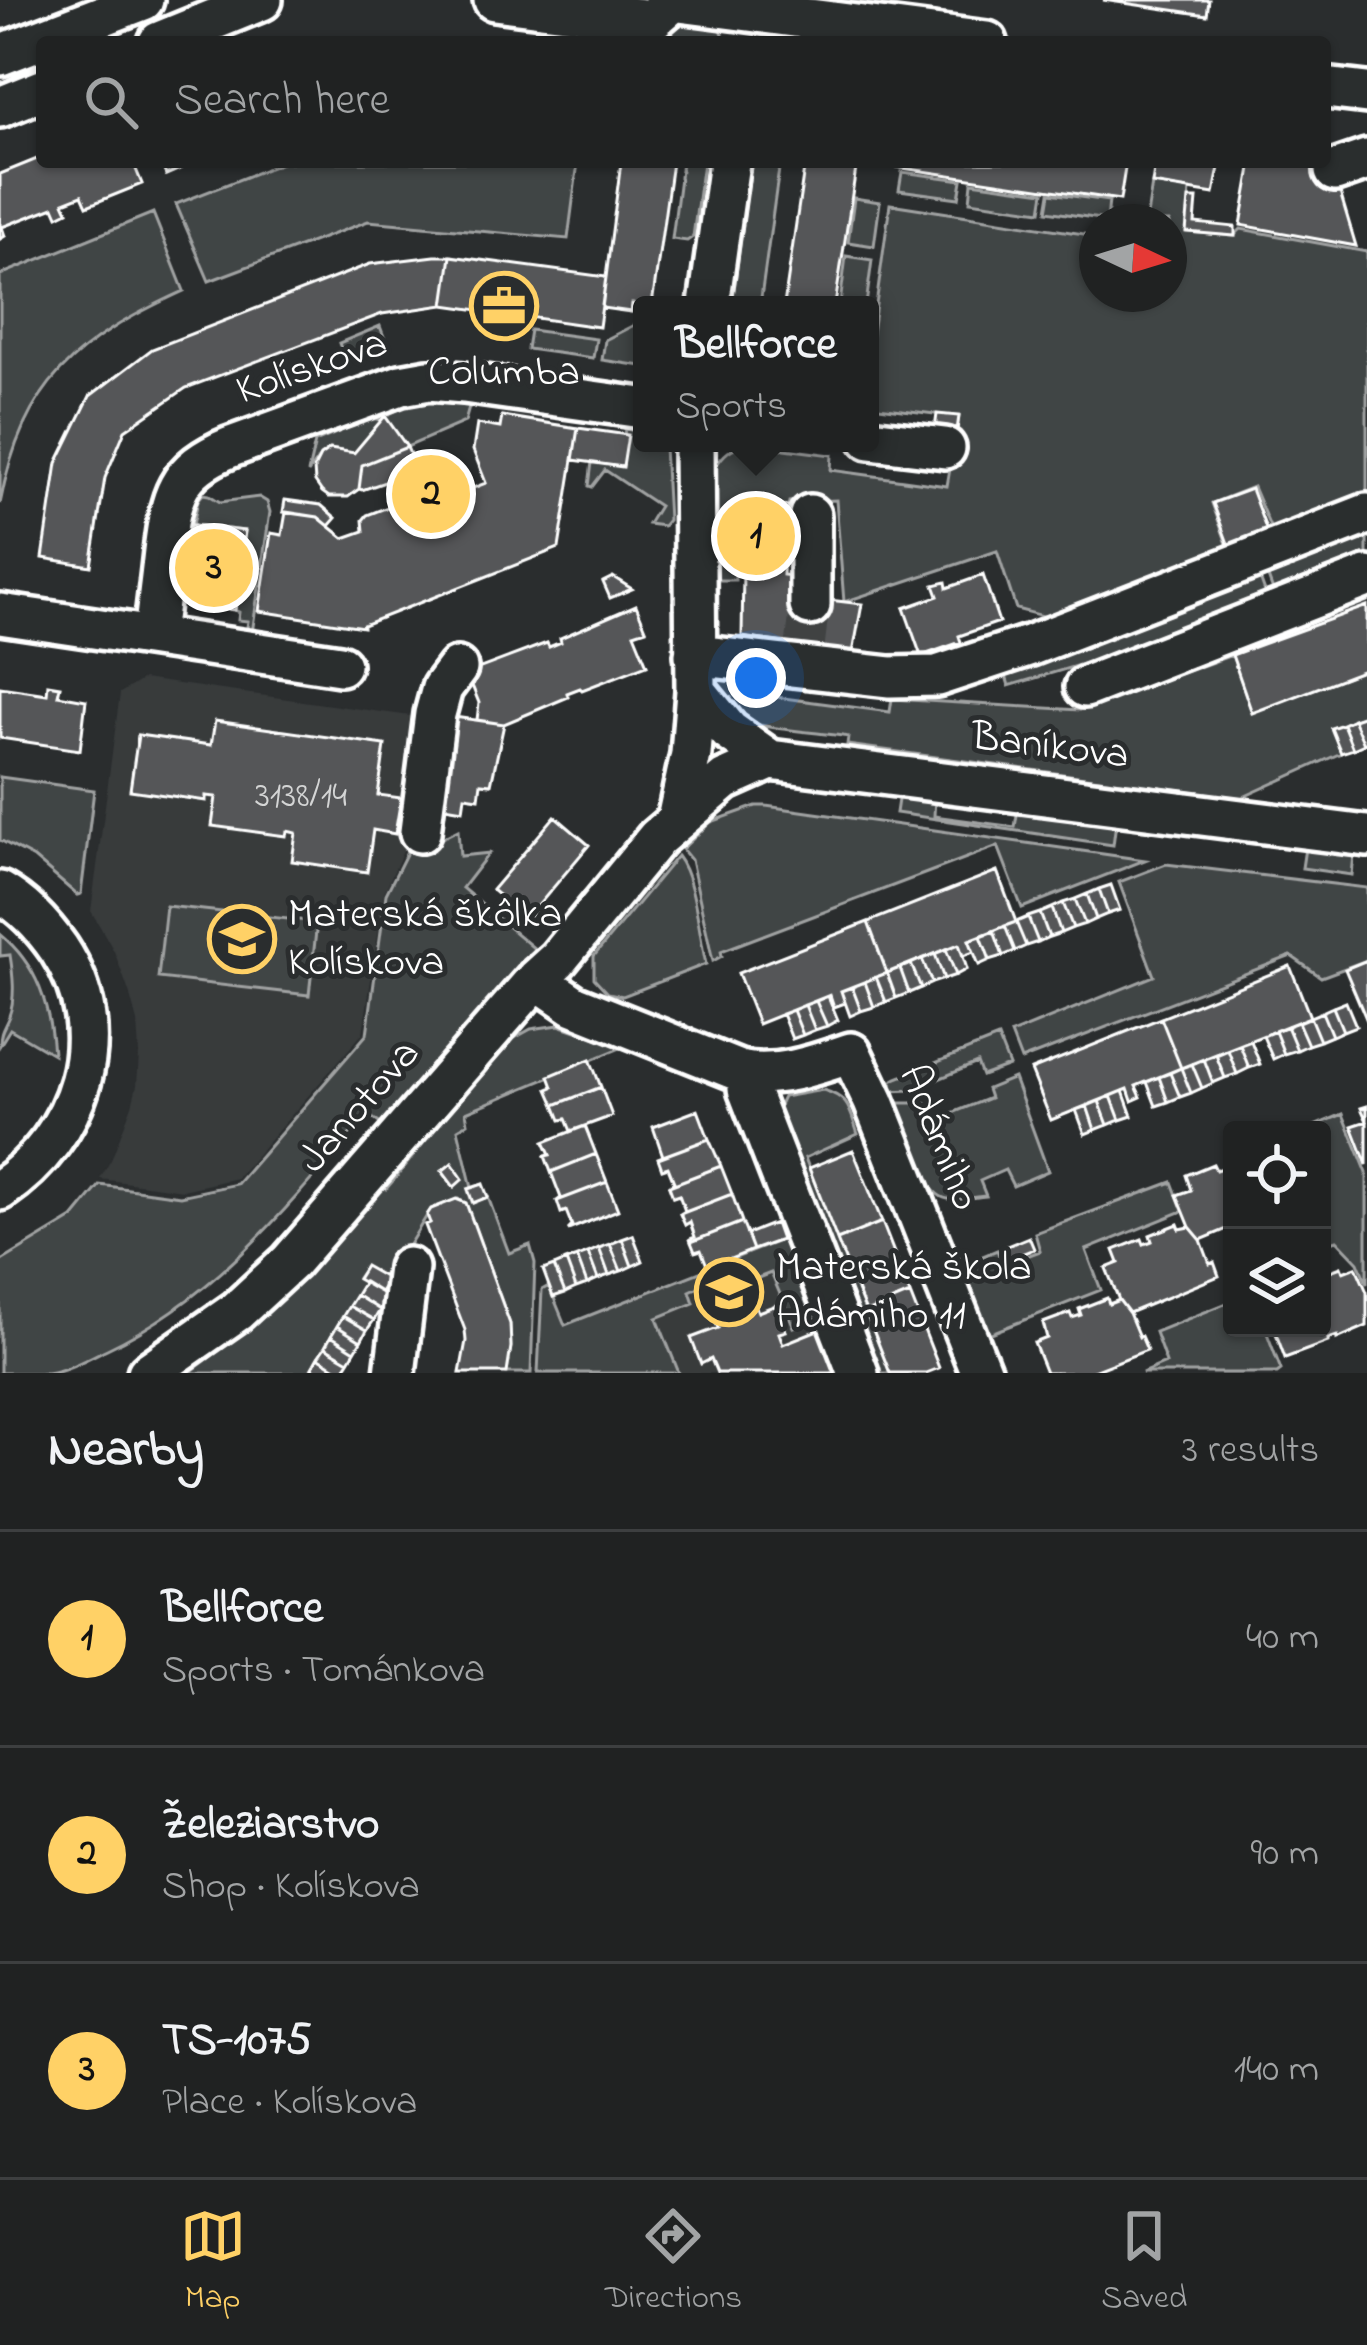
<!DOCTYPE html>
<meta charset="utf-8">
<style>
:root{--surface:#202222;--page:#282a2a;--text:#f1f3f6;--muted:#a2a4a5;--line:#3d3f40;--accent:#ffd166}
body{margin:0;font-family:"Indie Flower",sans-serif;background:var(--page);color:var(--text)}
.controls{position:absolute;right:36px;bottom:36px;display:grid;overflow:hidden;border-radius:12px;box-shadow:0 3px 9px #0004}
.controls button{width:108px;height:108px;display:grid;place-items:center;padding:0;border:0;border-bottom:3px solid var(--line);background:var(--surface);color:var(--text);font:60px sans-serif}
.compass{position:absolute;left:1079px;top:204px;width:108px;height:108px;border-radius:50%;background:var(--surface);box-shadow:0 3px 9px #0004;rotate:94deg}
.you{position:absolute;left:756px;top:678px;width:42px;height:42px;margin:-30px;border:9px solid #fff;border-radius:50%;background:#1a73e8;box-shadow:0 0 0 18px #1a73e833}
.badge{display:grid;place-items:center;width:78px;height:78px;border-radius:50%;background:var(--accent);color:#111;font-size:39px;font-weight:700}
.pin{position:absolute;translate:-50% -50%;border:6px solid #fff;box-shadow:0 3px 12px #0006}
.popup{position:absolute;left:633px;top:296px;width:246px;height:156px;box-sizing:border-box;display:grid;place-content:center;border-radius:12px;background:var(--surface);filter:drop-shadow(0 3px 9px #0005);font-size:39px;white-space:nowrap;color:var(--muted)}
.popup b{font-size:45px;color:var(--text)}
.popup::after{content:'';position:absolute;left:50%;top:100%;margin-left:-24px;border:24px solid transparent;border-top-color:var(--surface)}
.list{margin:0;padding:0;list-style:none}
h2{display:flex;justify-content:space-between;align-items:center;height:156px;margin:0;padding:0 48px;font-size:51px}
h2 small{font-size:39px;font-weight:400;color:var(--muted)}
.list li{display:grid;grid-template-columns:78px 1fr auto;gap:36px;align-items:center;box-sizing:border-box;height:216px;padding:0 48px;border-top:3px solid var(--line)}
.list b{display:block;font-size:45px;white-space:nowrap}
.list p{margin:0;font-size:39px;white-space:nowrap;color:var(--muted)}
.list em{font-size:39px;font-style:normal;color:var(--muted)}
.icon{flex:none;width:66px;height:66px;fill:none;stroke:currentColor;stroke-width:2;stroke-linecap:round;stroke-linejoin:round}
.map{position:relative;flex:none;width:1367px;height:1373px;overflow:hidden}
.search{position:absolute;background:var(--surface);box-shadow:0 3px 9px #0004;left:36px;right:36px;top:36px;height:132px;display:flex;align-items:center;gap:30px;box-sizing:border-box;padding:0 42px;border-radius:12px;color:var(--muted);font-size:45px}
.sheet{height:804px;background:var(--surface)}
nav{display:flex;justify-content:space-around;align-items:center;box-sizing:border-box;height:168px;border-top:3px solid var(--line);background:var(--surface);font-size:33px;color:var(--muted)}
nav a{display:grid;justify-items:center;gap:6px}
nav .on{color:var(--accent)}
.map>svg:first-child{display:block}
</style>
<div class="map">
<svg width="1367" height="1373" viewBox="0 0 1367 1373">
<rect width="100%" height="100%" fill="#2a2d2e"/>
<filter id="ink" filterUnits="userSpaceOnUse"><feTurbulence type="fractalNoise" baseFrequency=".00833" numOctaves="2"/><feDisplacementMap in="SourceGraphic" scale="24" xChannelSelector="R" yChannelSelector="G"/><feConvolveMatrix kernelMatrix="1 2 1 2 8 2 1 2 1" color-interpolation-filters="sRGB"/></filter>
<g filter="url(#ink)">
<!-- built -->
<path fill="#373a3b" d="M143 679 425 718 410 836 384 893 363 1033 237 1178 183 1190 100 1179 111 1160 132 1105 137 1085 139 1054 137 1022 129 992 114 951 91 911 120 693Z
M789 1237 844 1373H558L563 1354Z"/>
<!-- green -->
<path fill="#414445" stroke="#a0a2a2" stroke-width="3" d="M665 17 718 22 725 39 722 42H677L621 34Z
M284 162H578L568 239 368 221 209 281 176 204Z
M682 162H703L693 237 687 241 672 239Z
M751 162H780L760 305H732Z
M902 172 962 180 959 198 899 190Z
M972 182 1044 192 1041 211 970 201Z
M1152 184 1190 189 1187 232 1234 236 1241 229 1367 252V508L1273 534 1253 487 1212 503 1230 552 1058 620 1016 609 997 551 844 602 836 500 789 502 788 506H736L735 580H715V467C724 454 730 448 746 444L832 455 831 470 947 486 959 417 870 406V348L890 204 1097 236V294H1169V222H1146Z
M1050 193 1109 201 1107 220 1047 211Z
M854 198 880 202 874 246 848 242Z
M153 213 184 291C77 340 23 383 0 504V275Z
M846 256 872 260 866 305 840 304Z
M642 321V366L602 360 605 340Z
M380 326 387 345 346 362 339 343Z
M530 330 596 339 593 358 527 349Z
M427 400 470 404 465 422 407 447 385 416 408 405Z
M371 418 382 420 354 453 330 449 320 456 308 473 315 442Z
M625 429 642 432V443H659L664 447 668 520 663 526 648 524 659 506 605 470 592 487 589 486 592 462 624 435Z
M203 494 209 495 220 502 259 497 267 502 270 512 251 640 245 639 248 621 238 620 239 612 235 610 245 531 193 525 198 500Z
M1367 521V567L1276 599 1264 566Z
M1257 570 1269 603 1163 640 1009 686 1001 659Z
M1232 655 1252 712 1367 669V714L1332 728 1341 753 1241 798 847 745 848 737C827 733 757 729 742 719 725 707 717 689 718 669L754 679 753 694 890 712 892 699 1080 710Z
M0 777 94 790 81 894 77 895 34 858 0 840Z
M899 793 935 797 934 816 1015 827 1018 809 1116 822 1113 845 896 813Z
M756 806H766L1145 860 1022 908 998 846 721 951 722 956 713 961 691 860 682 849 711 822Z
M458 830 460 856 489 853 462 888 536 950 386 1128 367 1114C291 1204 216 1298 107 1349 89 1358 66 1371 47 1373 32 1373 15 1373 0 1373V1262L73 1218 100 1185 180 1196 237 1184 367 1034 386 894 415 836 440 839Z
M1305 848 1354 855 1352 875 1302 868Z
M677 856C695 878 699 934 706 964L623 996 608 993 594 978V956Z
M1166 864 1367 888V960L1321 977 1291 956 1021 1060 1011 1034 1154 976 1119 882Z
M166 906 317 922 309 995 158 978Z
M0 934C38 965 50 1006 53 1054L10 1029 0 1045C0 1031 4 1028 9 1016 16 997 13 974 10 955L0 956Z
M559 1025 623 1047 466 1112 468 1123 458 1129 472 1188 468 1190 472 1202 488 1197 509 1253 530 1245 535 1263 531 1373H507L511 1347 510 1324 466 1203 458 1199 431 1209 388 1279 365 1267 357 1278 364 1282 309 1373H189L245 1331 290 1290 382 1186 386 1189 398 1175 502 1045 531 1029Z
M998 1038 1009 1066 982 1076 977 1063 912 1090 889 1091 892 1081 897 1078Z
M1014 1078 1048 1171 1013 1186 1005 1170 980 1181 986 1196C974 1197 960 1201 948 1199 922 1196 903 1126 894 1103H926L935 1120 990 1098 987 1089Z
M823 1090C850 1098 849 1109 858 1134L805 1158 890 1373H873L776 1112 783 1097Z
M1343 1114 1367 1173V1284L1358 1262 1337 1240 1322 1245V1130H1305Z
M1172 1182 1183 1211 1086 1250 1101 1290 986 1335 959 1266 997 1250 1003 1265 1040 1251 1035 1233Z
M789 1237 821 1316 794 1327 771 1273 706 1298 701 1286 690 1291 694 1303 657 1318 679 1373H538L542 1290 549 1286 565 1325Z
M1232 1301V1328H1265L1281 1370 1277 1373H1142L1166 1363 1155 1332Z"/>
<!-- building -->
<path fill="#555758" stroke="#fff" stroke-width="3" d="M1103 0H1209L1207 15Z
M1325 142 1356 246 1241 225 1252 162H1325Z
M42 157V162H133L142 184 87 206 82 195 64 202 68 211 58 216 54 207 2 227 5 236 0 239V174Z
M160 162H196L166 175Z
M621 162H672L652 305 632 304 631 312 602 308Z
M805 162H857L835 305H784Z
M862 162H1126L1120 200Z
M1155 162H1220L1214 194 1152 184Z
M1189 199H1197L1195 223 1235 227V236L1186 232Z
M435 256H451L444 305 382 314 186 388 125 430 105 478 91 566 43 558 57 463 90 396 152 349 370 264Z
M451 256 606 277 599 327 444 305Z
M937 414 959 416 956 438 934 436Z
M385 416 407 447 362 465 359 489 348 497H329L322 492 315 482 314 468 320 456 330 449 354 453Z
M502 416 578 428 559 548 363 625V627L259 611 271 533 282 535 286 512 318 517 344 538 364 531 363 520 367 515 453 482 468 490 486 483 473 450 477 424 500 428Z
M578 428 628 435 623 467 573 460Z
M407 447 417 471 362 490 359 489 362 465Z
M1251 489 1268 534 1230 549 1213 503Z
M285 500 321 505 336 518 329 526 318 517 283 512Z
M744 506H788L789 544H784L783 575 803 577 821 599 862 604 853 653 742 637Z
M193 525 245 531 235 610 184 604Z
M983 575 999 622 959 636 961 642 921 656 904 608 938 596 934 585 946 582 947 588Z
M613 577 632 589 610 598 603 582Z
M636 605 646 629 634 633 647 665 582 690 580 688 567 693 568 697 504 724 477 720 479 703 467 673 547 643 549 647 561 642 560 638Z
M1367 606V669L1252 713 1232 655Z
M48 684 60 686 58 695 86 700 80 750 0 738V687L47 694Z
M1365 715 1367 743 1364 744 1353 719Z
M454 717 504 724 491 784 481 783 479 798 465 796 463 810 439 806Z
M1353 719 1364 744 1353 749 1343 724Z
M215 721 385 745 378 795 401 798 395 834 373 830 367 872 292 861 296 833 287 831 286 836 212 826 216 797 206 796V801L130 790 138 735 211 745Z
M1343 724 1353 749 1341 753 1331 728Z
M555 816 589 845 527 919 492 890Z
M997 871 1016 922 969 940 974 952 963 956 959 944 887 973 868 922Z
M1111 885 1120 910 1108 914 1099 889Z
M1099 889 1108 914 1096 919 1087 894Z
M1087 894 1096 919 1085 924 1075 899Z
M1075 899 1085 924 1073 928 1063 903Z
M1063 903 1073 928 1061 933 1052 908Z
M1052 908 1061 933 1049 937 1040 913Z
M1040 913 1049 937 1038 942 1028 917Z
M1028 917 1038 942 1026 946 1016 922Z
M868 922 887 973 841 991 845 1003 834 1007 830 995 758 1024 738 973Z
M1016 922 1026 946 1015 951 1005 926Z
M1005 926 1015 951 1003 956 994 931Z
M994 931 1003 956 990 960 981 936Z
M981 936 990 960 979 965 969 940Z
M959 944 967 969 956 975 946 949Z
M946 949 956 975 944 979 935 954Z
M935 954 944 979 932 983 922 959Z
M922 959 932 983 921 988 911 964Z
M1367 960V1021L1345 969Z
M911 964 921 988 909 993 900 968Z
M1290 966 1310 1017 1181 1068 1161 1018Z
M900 968 909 993 896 998 887 973Z
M887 973 896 998 886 1002 876 977Z
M876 977 886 1002 874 1007 865 982Z
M865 982 874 1007 861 1011 852 987Z
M852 987 861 1011 850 1016 841 991Z
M828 996 838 1020 827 1026 816 1001Z
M816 1001 827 1026 815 1030 805 1005Z
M1346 1002 1356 1026 1343 1031 1333 1007Z
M805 1005 815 1030 803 1035 793 1010Z
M1333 1007 1343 1031 1332 1036 1322 1012Z
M793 1010 803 1035 792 1039 782 1014Z
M1322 1012 1332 1036 1320 1041 1310 1017Z
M1310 1017 1320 1041 1308 1045 1298 1022Z
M1161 1018 1181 1068 1136 1086 1141 1097 1132 1101 1128 1089 1051 1120 1031 1070Z
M1298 1022 1308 1045 1297 1050 1287 1026Z
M1287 1026 1297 1050 1284 1054 1275 1031Z
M1275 1031 1284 1054 1273 1059 1263 1036Z
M1251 1041 1260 1064 1249 1068 1240 1045Z
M1240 1045 1249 1068 1237 1074 1228 1050Z
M1228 1050 1237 1074 1225 1078 1216 1055Z
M1216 1055 1225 1078 1213 1083 1204 1059Z
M590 1059 601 1087 555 1105 548 1089 553 1087 549 1076Z
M1204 1059 1213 1083 1202 1088 1192 1064Z
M1192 1064 1202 1088 1191 1093 1181 1068Z
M1181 1068 1191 1093 1180 1097 1170 1073Z
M1170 1073 1180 1097 1168 1102 1159 1077Z
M1159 1077 1168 1102 1156 1106 1147 1082Z
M601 1087 612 1116 571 1131 566 1119 561 1120 555 1105Z
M1123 1091 1132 1116 1120 1120 1111 1096Z
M1111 1096 1120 1120 1108 1125 1099 1101Z
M1099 1101 1108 1125 1095 1130 1087 1106Z
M1087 1106 1095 1130 1085 1134 1076 1110Z
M1367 1106V1165L1352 1126 1367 1121 1361 1108Z
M698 1110 709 1139 663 1156 653 1127Z
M585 1126 596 1154 551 1172 545 1156 550 1155 544 1142Z
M709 1139 721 1166 669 1186 674 1182 668 1167 662 1169 658 1158Z
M853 1150 882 1222 837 1240 809 1168Z
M596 1154 607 1182 557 1201 561 1198 551 1172Z
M1232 1157V1227L1201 1240 1190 1227 1177 1195 1191 1190 1186 1175 1213 1164 1216 1170 1225 1167 1223 1161Z
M452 1163 463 1179 454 1187 442 1171Z
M721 1166 732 1194 680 1214 685 1211 679 1195 673 1197 669 1186Z
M607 1182 618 1210 568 1230 572 1226 566 1211 561 1213 557 1201Z
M483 1184 488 1197 473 1203 468 1189Z
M732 1194 742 1222 691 1242 690 1239 695 1237 690 1222 685 1225 680 1214Z
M456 1199 466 1203 510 1324 511 1347 507 1373H460L466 1341 465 1330 425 1225 430 1223 427 1215 431 1209Z
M742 1222 753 1250 708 1268 701 1250 695 1252 691 1242Z
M882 1222 910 1294 866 1312 837 1240Z
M775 1223 781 1240 753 1250 747 1234Z
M1178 1224 1180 1229 1190 1227 1201 1240 1210 1264 1214 1262 1219 1276 1129 1313 1119 1300 1106 1268 1119 1263 1114 1250 1142 1239 1144 1244 1152 1241 1150 1235Z
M633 1235 643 1261 632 1266 622 1239Z
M1029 1237 1034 1249 1007 1260 1002 1248Z
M622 1239 632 1266 621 1271 610 1244Z
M610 1244 621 1271 609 1275 599 1248Z
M599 1248 609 1275 598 1279 588 1253Z
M588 1253 598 1279 587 1284 577 1257Z
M577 1257 587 1284 576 1288 566 1261Z
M566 1261 576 1288 565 1293 554 1266Z
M365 1266 388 1279 380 1292 357 1279Z
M554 1266 565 1293 553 1297 543 1270Z
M1341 1267 1343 1272 1356 1267 1367 1292V1326L1337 1339V1336L1328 1339V1342L1285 1358 1274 1328H1322V1274Z
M364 1282 388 1297 380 1310 356 1295Z
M749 1289 758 1312 776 1305 786 1331 779 1333 783 1344 825 1327 844 1373H717L711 1359 701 1364 691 1338 718 1328 708 1304Z
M910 1294 939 1368 926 1373H890L866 1312Z
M356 1295 380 1310 374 1320 349 1306Z
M1107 1298 1109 1304 1119 1300 1129 1313 1139 1337 1141 1336 1147 1350 1093 1371 1094 1373H1046L1034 1343 1047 1338 1043 1323 1070 1313 1072 1318 1081 1315 1079 1309Z
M349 1306 374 1320 367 1330 343 1316Z
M343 1316 367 1330 361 1341 337 1326Z
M337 1326 361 1341 355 1351 331 1336Z
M331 1336 355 1351 349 1361 325 1347Z
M325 1347 349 1361 342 1372 318 1357Z
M318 1357 342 1372 341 1373H321L312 1368Z"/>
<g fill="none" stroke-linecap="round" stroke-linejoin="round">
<!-- minor-tunnel -->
<path stroke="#3f4243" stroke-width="39" stroke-dasharray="39 20" stroke-linecap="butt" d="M805 646 810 605"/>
<!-- minor casing -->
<g stroke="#fff" stroke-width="48">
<path id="minor" d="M494 0 652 20 673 2
M664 0 987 42
M159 42 262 0
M0 55 143 0
M1325 88 1367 93
M0 107 42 90
M1335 171 1367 160
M709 305 729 162
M870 439 945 448
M810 515V605
M0 614 154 637C157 608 161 580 164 551 171 496 175 470 231 447L401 385 429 380 464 383 642 408
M154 637 340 665
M695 655 890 677 937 676 1031 645 1367 514
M1085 687 1367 577
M696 691 729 731 770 760
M677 820 691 754 696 691 694 443
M420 832 435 714 442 688 457 668
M0 892C25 906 43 926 59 949 115 1034 80 1136 0 1190
M536 979 574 1005 739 1071C778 1079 815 1065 851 1053L874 1102 981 1373
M748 1073V1089L858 1373
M148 1373 237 1311 290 1262 536 979 558 959 657 838 725 780 770 760 1367 836
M395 1373 408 1268"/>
</g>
<!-- minor -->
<use href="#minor" stroke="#2a2d2e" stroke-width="39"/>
</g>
</g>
<!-- icons -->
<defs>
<g id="office-ring" transform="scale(3.45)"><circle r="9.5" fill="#2a2d2e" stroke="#ffd166" stroke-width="1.5"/><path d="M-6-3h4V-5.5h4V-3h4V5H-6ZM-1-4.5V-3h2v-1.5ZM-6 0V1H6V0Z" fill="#ffd166"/></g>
<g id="school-ring" transform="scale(3.45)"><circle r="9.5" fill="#2a2d2e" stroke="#ffd166" stroke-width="1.5"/><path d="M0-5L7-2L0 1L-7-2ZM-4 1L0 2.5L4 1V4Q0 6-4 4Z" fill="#ffd166"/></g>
</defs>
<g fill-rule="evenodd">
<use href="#office-ring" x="504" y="306"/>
<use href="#school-ring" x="242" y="939"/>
<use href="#school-ring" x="729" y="1292"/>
</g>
<g text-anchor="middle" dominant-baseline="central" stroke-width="10" stroke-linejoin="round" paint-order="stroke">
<!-- number labels -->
<g font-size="36" fill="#d4d5d5">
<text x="301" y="797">3138/14</text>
</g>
<!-- street labels -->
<g font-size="42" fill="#fff" stroke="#2a2d2e">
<text transform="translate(312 368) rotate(-19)">Kolískova</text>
<text transform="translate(1050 747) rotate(7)">Baníkova</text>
<text transform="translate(360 1107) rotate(-49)">Janotova</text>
<text transform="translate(938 1138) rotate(68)">Adámiho</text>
</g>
<!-- poi labels -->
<g font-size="42" fill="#fff" stroke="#2a2d2e" text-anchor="start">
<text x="504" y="373" text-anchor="middle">Columba</text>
<text x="288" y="915">Materská škôlka<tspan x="288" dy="48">Kolískova</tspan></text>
<text x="776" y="1268">Materská škola<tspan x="776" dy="48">Adámiho 11</tspan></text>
</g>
</g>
</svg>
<div class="controls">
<button><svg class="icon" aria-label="locate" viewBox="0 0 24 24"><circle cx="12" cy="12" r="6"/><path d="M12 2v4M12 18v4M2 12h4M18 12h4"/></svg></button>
<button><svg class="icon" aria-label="layers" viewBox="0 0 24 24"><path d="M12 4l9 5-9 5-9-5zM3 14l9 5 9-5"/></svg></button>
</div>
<svg class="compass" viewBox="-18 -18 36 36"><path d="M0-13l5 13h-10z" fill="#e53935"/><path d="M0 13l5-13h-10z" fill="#a2a4a5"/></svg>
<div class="you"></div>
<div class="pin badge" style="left:756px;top:536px">1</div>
<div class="popup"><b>Bellforce</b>Sports</div>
<div class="pin badge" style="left:431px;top:494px">2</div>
<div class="pin badge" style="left:214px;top:568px">3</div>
<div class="search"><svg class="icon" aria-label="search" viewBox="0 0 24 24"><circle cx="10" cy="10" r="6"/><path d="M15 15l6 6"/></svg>Search here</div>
</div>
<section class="sheet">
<h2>Nearby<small>3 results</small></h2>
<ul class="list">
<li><span class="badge">1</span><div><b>Bellforce</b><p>Sports · Tománkova</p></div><em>40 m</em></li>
<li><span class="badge">2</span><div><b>Železiarstvo</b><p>Shop · Kolískova</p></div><em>90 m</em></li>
<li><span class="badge">3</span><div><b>TS-1075</b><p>Place · Kolískova</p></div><em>140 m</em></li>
</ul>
</section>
<nav>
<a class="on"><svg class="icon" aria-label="map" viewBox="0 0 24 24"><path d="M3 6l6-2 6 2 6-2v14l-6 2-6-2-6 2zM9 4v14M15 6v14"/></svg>Map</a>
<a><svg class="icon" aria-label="directions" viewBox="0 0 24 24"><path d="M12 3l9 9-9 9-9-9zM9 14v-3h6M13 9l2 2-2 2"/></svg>Directions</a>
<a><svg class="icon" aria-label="saved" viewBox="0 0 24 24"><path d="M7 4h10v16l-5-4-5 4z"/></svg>Saved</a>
</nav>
